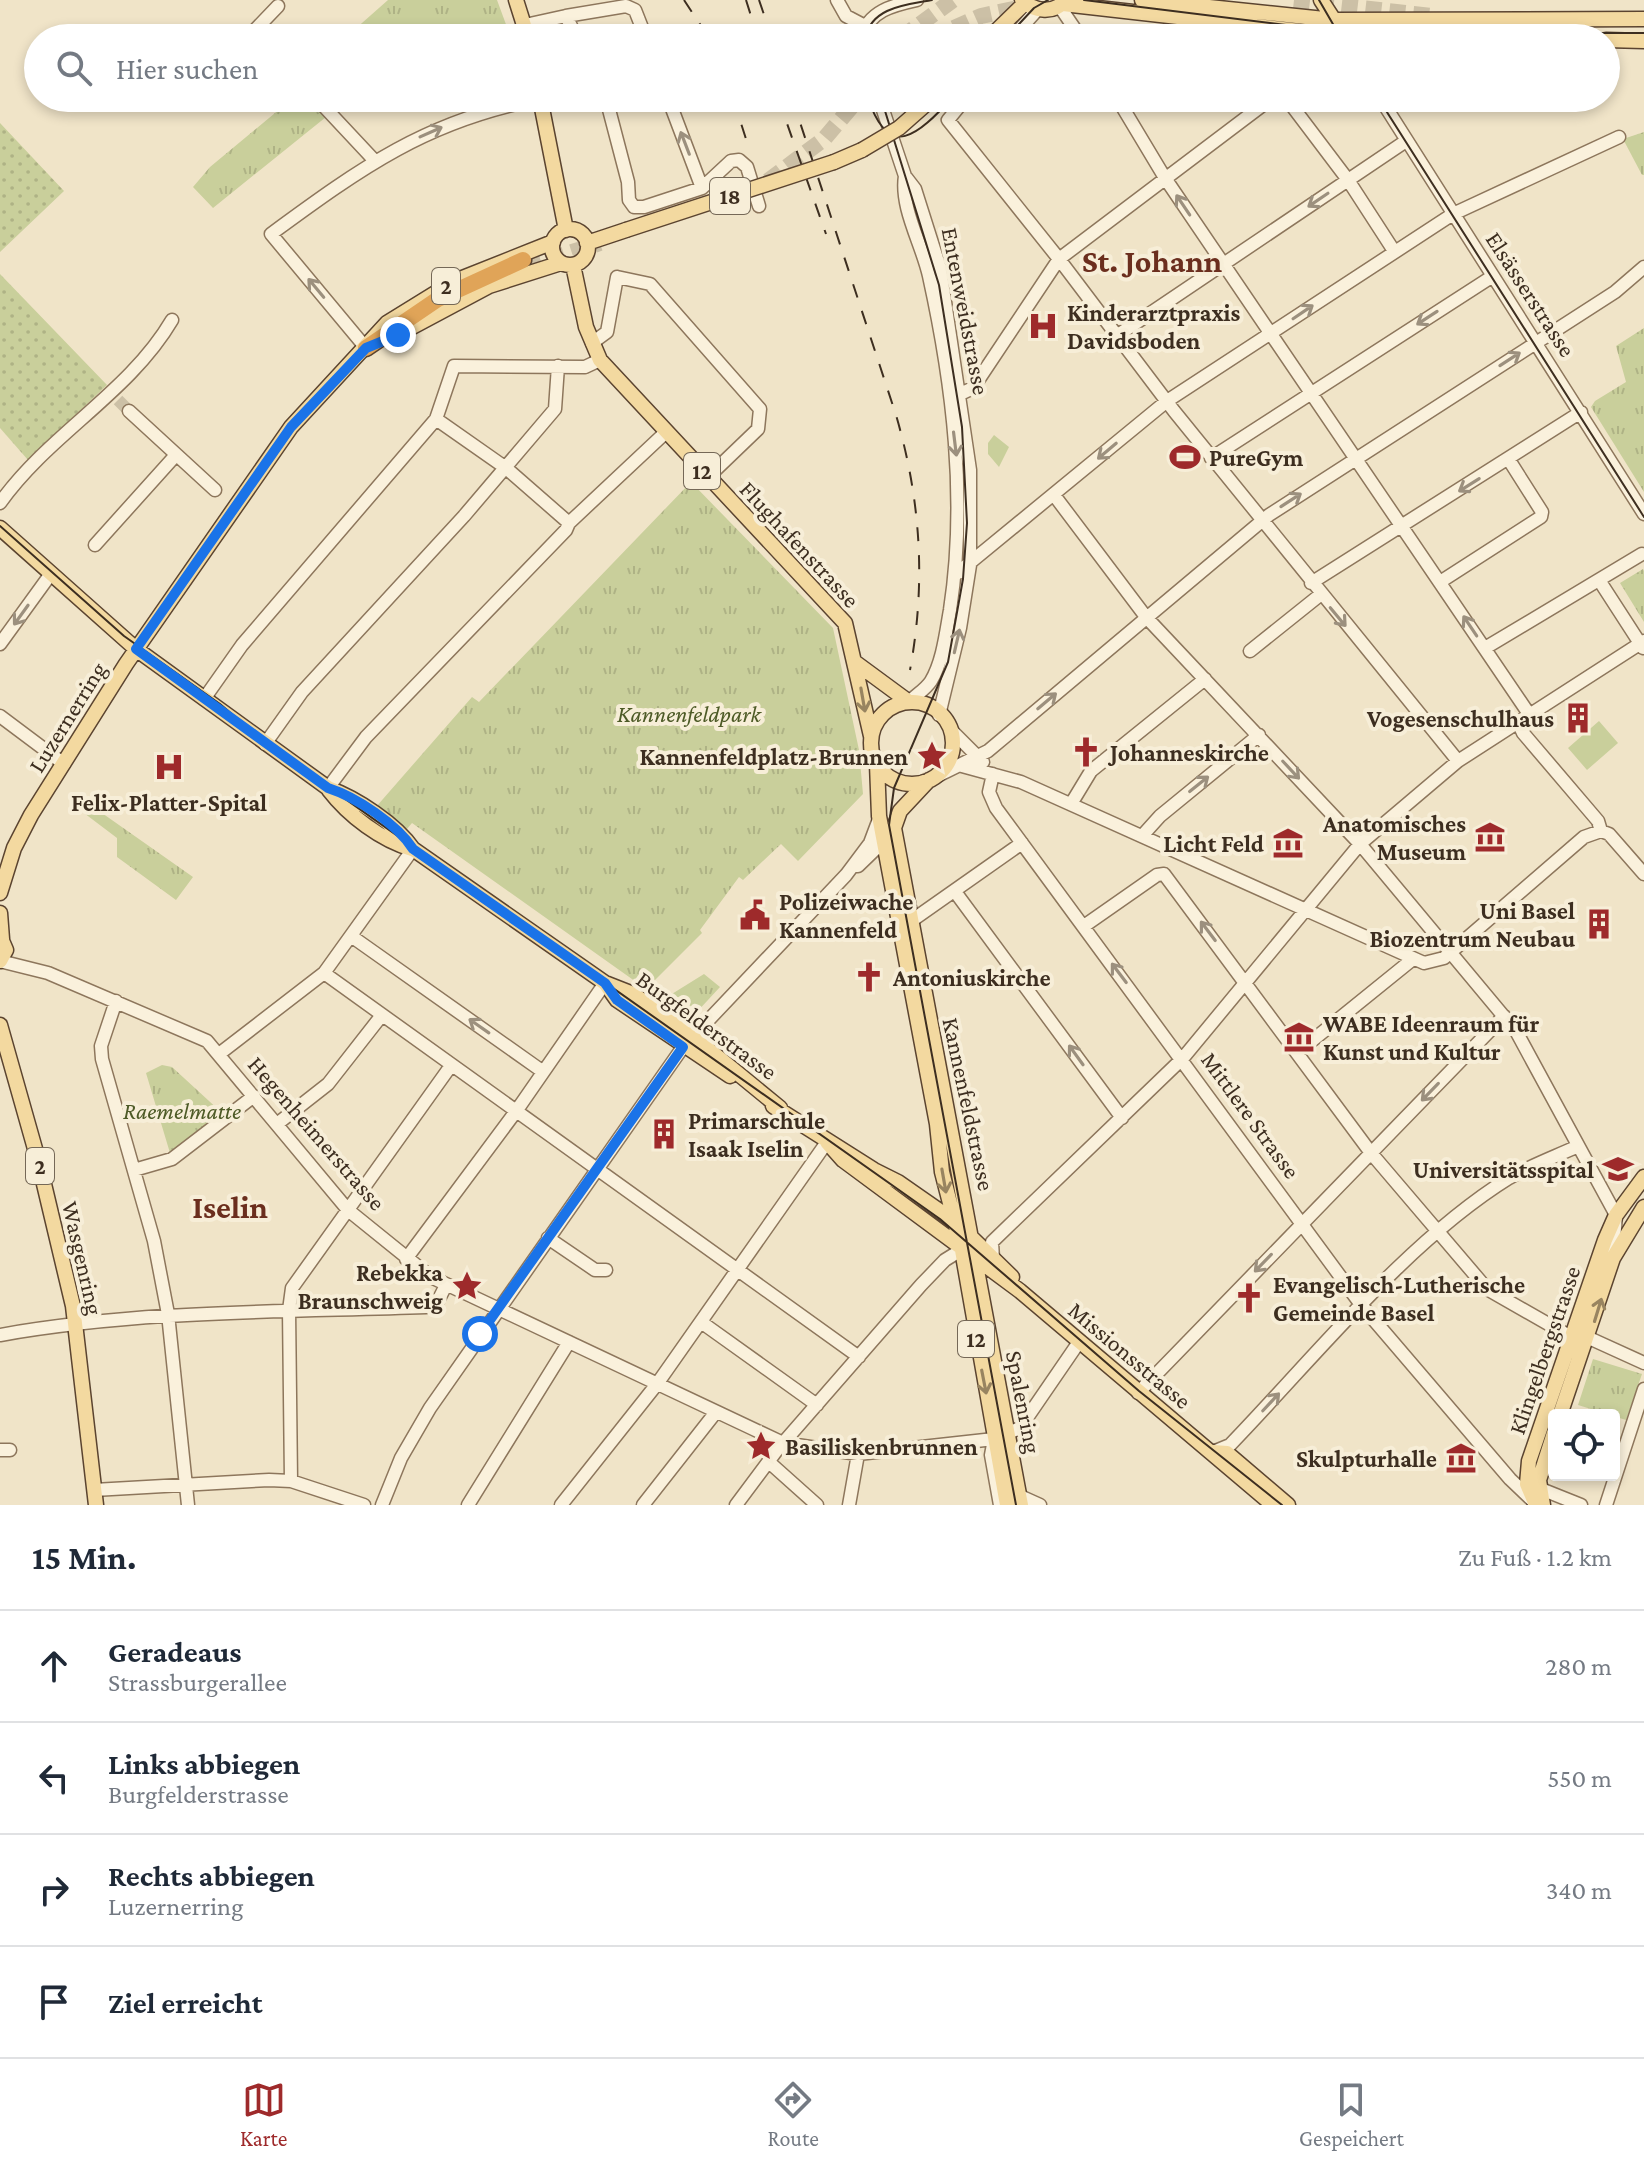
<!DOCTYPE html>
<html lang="de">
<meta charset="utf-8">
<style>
:root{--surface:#fff;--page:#f6f6f7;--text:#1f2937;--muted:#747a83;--line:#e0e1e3;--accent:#9e2a2b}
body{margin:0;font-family:"Crimson Pro",serif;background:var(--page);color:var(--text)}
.controls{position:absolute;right:24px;bottom:24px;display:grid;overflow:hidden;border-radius:8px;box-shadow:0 4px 12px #0003}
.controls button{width:72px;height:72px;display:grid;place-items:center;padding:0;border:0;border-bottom:2px solid var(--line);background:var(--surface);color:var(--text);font:40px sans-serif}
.stop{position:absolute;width:24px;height:24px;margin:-18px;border:6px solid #1a73e8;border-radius:50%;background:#fff}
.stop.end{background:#1a73e8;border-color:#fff;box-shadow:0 2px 8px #0008}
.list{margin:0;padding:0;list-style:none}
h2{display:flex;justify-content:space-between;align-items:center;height:104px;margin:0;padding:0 32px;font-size:34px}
h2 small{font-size:26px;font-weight:400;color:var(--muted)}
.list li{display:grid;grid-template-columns:52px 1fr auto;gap:24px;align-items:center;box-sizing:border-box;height:112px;padding:0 32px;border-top:2px solid var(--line)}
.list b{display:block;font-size:30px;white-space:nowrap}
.list p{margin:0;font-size:26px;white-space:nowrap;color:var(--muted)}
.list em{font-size:26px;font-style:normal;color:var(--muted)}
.icon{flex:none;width:44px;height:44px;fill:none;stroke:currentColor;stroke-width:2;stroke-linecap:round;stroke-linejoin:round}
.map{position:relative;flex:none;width:1644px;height:1505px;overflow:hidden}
.search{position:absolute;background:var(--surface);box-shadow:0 4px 12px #0003;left:24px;right:24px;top:24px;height:88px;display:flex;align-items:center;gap:20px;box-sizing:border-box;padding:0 28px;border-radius:44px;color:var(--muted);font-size:30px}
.sheet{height:552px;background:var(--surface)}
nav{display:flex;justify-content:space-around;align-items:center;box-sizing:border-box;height:112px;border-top:2px solid var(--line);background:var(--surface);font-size:22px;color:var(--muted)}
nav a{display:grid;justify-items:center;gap:4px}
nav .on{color:var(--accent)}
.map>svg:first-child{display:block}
</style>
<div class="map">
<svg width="1644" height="1505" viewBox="0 0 1644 1505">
<defs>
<pattern id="grass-tufts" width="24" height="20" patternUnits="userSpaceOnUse" patternTransform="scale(2)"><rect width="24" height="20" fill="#c9cf9b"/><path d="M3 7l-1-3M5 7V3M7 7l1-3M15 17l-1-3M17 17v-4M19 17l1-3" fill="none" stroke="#aeb285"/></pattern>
<pattern id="garden-dots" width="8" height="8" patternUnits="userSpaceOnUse" patternTransform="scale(2)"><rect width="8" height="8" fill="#c9cf9b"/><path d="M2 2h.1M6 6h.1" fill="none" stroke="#aeb285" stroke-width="1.8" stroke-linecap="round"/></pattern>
</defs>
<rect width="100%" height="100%" fill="#f0e4c8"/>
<!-- grass -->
<path fill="url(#grass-tufts)" d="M388 0H497L511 38H345Z
M293 98H309L326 117 213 208 193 187 210 167Z
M1644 132V175H1642L1623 139Z
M1644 328V492L1591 407 1595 401 1626 382 1616 346Z
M691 482 833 628 859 750 863 794 798 861 781 844 743 880 739 877 700 930 702 933 646 989 412 823 407 829 376 807 472 697 479 702Z
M1643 569 1644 571V622L1620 583Z
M82 799 193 877 176 900 117 857V838L76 807V800Z
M704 974 720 987 695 1014 667 997Z
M162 1065 172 1067 221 1112 170 1153 146 1073Z
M1593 1359 1642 1374 1626 1420 1578 1405Z"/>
<!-- garden -->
<path fill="url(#garden-dots)" d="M0 123 64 191 0 252Z
M0 274 107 385 28 460 0 428Z"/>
<!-- pitch -->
<path fill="#c9cf9b" d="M994 435 1009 447 999 467 988 454V443Z
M1599 721 1618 743 1587 770 1568 748Z"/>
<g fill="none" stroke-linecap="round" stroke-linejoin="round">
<!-- minor-tunnel -->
<path stroke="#ccc0a6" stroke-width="12" stroke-dasharray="12 6" stroke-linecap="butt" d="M118 400 129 411"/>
<!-- highway-tunnel -->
<path stroke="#ccc0a6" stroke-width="16" stroke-dasharray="16 8" stroke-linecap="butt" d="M1294 0 1431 16
M1366 24 1454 34 1560 38
M901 38 953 0
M932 38 981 16 1028 6
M768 181 824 139 859 98
M526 267 600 243"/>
<!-- minor casing -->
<g stroke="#8d765c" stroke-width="15">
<path id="minor" d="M837 0 846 16 865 26
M1060 7 1081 38
M566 16 626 6 635 10 646 38
M525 25 566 16 577 38
M260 38 254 31 278 6
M862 38C867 11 894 5 917 0
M1012 38 1038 9
M316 98 374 160
M606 98 628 182 629 200 634 207H644L702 188 731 161 739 160 747 167 759 206
M668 98 702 188
M879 98 905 176 915 189 940 268 970 470V565L960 628 939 715
M966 98 948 120 1059 259 1174 411 1458 761
M1117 98 1165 178 1529 714
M1286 98 1348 180 1394 251
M1380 98 1644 514
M905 176C900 208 922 244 929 276 953 385 967 499 950 610 946 632 943 661 931 681 926 689 916 695 909 702
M1118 335 1406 141
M592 343 607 332 617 277 650 284 760 409 758 429 708 477
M366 348 271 234C361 168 427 120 540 99
M956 396 973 388 1059 259 1272 98
M129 411 215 490
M436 419 506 468 569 523
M1211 458 1493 276
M1054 495 1146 617 1360 844 1516 1031 1616 1215 1613 1254
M0 503C49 434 129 393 172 320
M95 545 175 456
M955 575 1167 401 1453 214 1619 137
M1599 580 1643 648
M1440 582 1541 517 1542 512 1509 460
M1311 583 1581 412
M0 644 50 575
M1485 648 1642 554
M1250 651 1320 595
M204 699 242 645 436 419 454 366 585 367 600 360
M0 716 64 764
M1518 722 1523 733 1598 821 1601 831 1609 834 1644 874
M952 731 983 762
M265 744 302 692 464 516 555 409 558 366
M962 766 1021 782 1424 963 1444 958 1584 837 1601 831
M993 774 989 792 996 808 1362 1306 1510 1479 1533 1501
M929 780 988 751 1269 515 1615 292 1644 267
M328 788 366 737 566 530 569 523 665 433
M1071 804 1091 771 1205 679
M1142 836 1160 816 1259 735
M858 866 888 837
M956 893 1122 1118
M904 926 1022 843
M1084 926 1157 875 1164 874 1371 1153 1487 1289 1571 1337
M351 936 542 1071
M0 961 48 973 207 1041 348 1210 431 1277 783 1443 858 1454 994 1439 1020 1428 1079 1342
M324 973C501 1102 680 1229 859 1357
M116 1001 101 1046 102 1059 154 1241 168 1314 188 1505
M1298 1052 1413 959
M219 1054 324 973 413 849
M277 1124 328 1084 382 1015
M134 1170 172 1159 254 1096
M548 1238 595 1270H606
M406 1259 517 1110 605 983
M993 1259 992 1242 1183 1058 1360 844 1458 761 1644 641
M701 1322 817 1405
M0 1335C141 1310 283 1312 426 1307L438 1301 446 1285
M1589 1338 1644 1363
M1138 1393 1504 1016
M994 1439 991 1455 1000 1505
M0 1450H10
M1213 1452 1230 1445C1315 1357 1406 1242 1509 1178 1530 1166 1554 1157 1576 1147
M770 1463 817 1505
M291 1481 289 1310 292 1288 450 1067
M1536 1487 1581 1505
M94 1490 269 1480 291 1481 364 1505
M1020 1496 1040 1505
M382 1505 401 1458 430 1408 683 1047 846 875 870 843 879 819
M468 1505 569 1342
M561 1505 657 1384 827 1142
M643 1505 716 1412
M736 1505 777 1450 921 1285 945 1260 966 1247
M849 1505 858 1454
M1606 1505 1644 1389"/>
</g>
<!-- major casing -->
<g stroke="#5b4430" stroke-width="17">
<path id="major" d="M516 0 528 38
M1022 0C1035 12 1054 14 1066 0
M1142 0 1334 20 1644 19
M1321 0 1334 20
M1063 4 1362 38
M989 38 1025 3
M1606 40 1644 41
M540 98 566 230
M834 162 862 150
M552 247a18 18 0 1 1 36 0a18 18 0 1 1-36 0Z
M587 243 626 230
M573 265 586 327 600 360 845 623 871 736
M399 334 489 286 561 263
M0 528 136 649 328 788C356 798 396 824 413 849L605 983 633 994 680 1026 780 1108
M856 663 909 702
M871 743a41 41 0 1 1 82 0a41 41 0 1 1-82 0Z
M877 764 879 816 937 1124 942 1172 962 1250 1007 1505
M929 780 900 811 894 828 1021 1505
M329 790C349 816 381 840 412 849
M0 893 14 848 31 815 126 664 291 427 387 323 455 281 553 242
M0 913 2 939
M0 936 6 950 0 961
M605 983 617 1000 730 1076
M0 1025 39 1163 73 1306 96 1505
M773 1106 874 1170 898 1182 954 1221
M827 1142 843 1160 1020 1291 1273 1505
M972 1238 1012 1277
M1560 1415 1613 1258 1644 1207
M1213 1452 1227 1453 1288 1505
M1536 1505 1527 1484 1529 1461 1605 1240 1616 1215 1644 1177
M1543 1505 1539 1480 1554 1433"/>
</g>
<!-- highway casing -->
<g stroke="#5b4430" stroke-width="19">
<path id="highway" d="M366 348 438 299 523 260"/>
</g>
<!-- minor -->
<use href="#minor" stroke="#faf1dc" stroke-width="12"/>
<!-- major -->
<use href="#major" stroke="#f3d9a0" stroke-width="14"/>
<!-- highway -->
<use href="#highway" stroke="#e0a458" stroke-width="16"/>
<!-- tram -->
<path stroke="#3d2e20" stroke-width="2" d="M1084 0 1350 33H1644
M1319 0 1341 38
M865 38C872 7 905 5 932 0
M1006 38 1034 8 1048 0
M868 98C889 162 918 135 952 98
M881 98 939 285 962 427 967 523 963 579 948 662 894 788 889 825 1016 1505
M1378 98 1644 517
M0 526 124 636 220 704 266 743 940 1219 1139 1391 1282 1505"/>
<!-- rail -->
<path stroke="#3d2e20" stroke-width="2" stroke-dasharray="14 14" stroke-linecap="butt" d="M684 0 709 38
M746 0 758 38
M759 0 772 38
M733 98 746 139
M778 98 826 234
M792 98 896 415C921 501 926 583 910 670"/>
<!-- major-bridge casing -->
<g stroke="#5b4430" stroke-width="17" stroke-linecap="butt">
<path id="major-bridge" d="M862 150 899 128 933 98
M626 230 834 162"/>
</g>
<!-- major-bridge -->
<use href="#major-bridge" stroke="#f3d9a0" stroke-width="14"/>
</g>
<!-- one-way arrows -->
<defs><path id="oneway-shaft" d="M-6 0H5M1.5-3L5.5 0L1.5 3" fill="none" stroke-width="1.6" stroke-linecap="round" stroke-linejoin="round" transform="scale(2)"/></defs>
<g stroke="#9c907e">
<use href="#oneway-shaft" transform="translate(431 132) rotate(-24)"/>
<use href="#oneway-shaft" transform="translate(685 143) rotate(-111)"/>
<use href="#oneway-shaft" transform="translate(1318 200) rotate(146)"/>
<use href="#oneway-shaft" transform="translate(1183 205) rotate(-124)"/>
<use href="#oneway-shaft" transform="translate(316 288) rotate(-130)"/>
<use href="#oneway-shaft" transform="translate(1303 312) rotate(-34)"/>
<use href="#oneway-shaft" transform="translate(1427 318) rotate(147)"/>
<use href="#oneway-shaft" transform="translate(1510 359) rotate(-33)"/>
<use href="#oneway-shaft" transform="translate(955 444) rotate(83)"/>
<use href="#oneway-shaft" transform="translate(1107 451) rotate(140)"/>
<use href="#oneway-shaft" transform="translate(1469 485) rotate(148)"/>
<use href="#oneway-shaft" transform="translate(1291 500) rotate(-33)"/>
<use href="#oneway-shaft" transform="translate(21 615) rotate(126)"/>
<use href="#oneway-shaft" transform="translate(1338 617) rotate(50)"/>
<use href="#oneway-shaft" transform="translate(1470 626) rotate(-124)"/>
<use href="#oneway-shaft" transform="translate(957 641) rotate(-77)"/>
<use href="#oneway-shaft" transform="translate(1047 701) rotate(-40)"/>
<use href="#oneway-shaft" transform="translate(1291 770) rotate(47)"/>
<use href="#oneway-shaft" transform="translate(1199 784) rotate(-39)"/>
<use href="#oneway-shaft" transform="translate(1208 931) rotate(-127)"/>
<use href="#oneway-shaft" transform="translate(1119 973) rotate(-127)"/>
<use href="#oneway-shaft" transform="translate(479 1026) rotate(-145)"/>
<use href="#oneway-shaft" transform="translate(1076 1055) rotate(-126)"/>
<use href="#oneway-shaft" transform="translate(1430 1092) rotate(134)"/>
<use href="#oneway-shaft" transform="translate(1263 1263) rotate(134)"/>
<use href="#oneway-shaft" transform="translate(1271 1402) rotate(-47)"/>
</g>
<g stroke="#988460">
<use href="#oneway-shaft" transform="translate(863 700) rotate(80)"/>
<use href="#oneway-shaft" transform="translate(944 1181) rotate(80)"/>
<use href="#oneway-shaft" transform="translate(1598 1310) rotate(-73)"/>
<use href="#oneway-shaft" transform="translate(984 1382) rotate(79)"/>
</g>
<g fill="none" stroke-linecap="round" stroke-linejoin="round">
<!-- route -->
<path stroke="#1a73e8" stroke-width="10" d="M398 335 366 348 291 427 136 649 328 788C356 797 397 824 413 849L605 983 617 1000 683 1047 480 1334"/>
</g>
<!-- icons -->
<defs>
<g id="hospital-bare" transform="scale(2.4)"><path d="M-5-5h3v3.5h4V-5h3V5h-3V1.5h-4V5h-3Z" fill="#9e2a2b" stroke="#f7eed8" stroke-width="2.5" paint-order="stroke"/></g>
<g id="stadium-bare" transform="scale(2.4)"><path d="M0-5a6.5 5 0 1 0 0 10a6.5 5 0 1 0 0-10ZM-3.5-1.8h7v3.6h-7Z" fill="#9e2a2b" stroke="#f7eed8" stroke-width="2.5" paint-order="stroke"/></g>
<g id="building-bare" transform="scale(2.4)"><path d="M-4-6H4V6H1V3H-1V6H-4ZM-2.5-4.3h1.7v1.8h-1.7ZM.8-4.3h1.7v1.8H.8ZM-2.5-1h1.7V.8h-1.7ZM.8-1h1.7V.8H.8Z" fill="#9e2a2b" stroke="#f7eed8" stroke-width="2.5" paint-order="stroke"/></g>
<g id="church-bare" transform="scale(2.4)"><path d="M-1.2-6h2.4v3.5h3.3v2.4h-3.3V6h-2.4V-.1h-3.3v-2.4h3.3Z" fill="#9e2a2b" stroke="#f7eed8" stroke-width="2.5" paint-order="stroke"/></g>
<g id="sight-bare" transform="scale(2.4)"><path d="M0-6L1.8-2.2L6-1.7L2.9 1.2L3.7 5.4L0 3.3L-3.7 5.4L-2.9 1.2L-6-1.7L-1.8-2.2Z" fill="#9e2a2b" stroke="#f7eed8" stroke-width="2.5" paint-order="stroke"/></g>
<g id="museum-bare" transform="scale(2.4)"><path d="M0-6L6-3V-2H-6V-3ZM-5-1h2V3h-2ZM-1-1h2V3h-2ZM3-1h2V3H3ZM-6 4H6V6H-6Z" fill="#9e2a2b" stroke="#f7eed8" stroke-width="2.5" paint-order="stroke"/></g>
<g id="civic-bare" transform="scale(2.4)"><path d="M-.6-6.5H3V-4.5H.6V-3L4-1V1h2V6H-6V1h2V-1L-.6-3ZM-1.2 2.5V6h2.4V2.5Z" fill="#9e2a2b" stroke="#f7eed8" stroke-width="2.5" paint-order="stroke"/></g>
<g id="university-bare" transform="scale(2.4)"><path d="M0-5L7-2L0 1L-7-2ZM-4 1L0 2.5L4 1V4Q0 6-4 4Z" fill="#9e2a2b" stroke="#f7eed8" stroke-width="2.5" paint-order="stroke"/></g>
</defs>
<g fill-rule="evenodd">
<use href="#hospital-bare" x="1043" y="326"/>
<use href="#stadium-bare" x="1185" y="457"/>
<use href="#building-bare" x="1578" y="718"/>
<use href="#church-bare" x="1086" y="752"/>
<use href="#sight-bare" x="932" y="756"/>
<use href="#hospital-bare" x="169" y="767"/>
<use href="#museum-bare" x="1490" y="837"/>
<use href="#museum-bare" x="1288" y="843"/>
<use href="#civic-bare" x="755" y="915"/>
<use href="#building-bare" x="1599" y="924"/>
<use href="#church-bare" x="869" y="977"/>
<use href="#museum-bare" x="1299" y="1037"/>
<use href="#building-bare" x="664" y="1134"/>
<use href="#university-bare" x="1618" y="1169"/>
<use href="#sight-bare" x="467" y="1286"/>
<use href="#church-bare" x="1249" y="1298"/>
<use href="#sight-bare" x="761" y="1446"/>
<use href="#museum-bare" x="1461" y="1458"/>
</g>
<g text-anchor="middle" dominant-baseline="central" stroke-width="8" stroke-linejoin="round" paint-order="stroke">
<!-- shield labels -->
<g fill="#f7eed8" stroke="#756857" stroke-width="2">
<rect x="710" y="178" width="40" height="36" rx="6"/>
<rect x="432" y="268" width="28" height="36" rx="6"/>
<rect x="684" y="453" width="36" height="36" rx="6"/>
<rect x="26" y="1148" width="28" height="36" rx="6"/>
<rect x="958" y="1321" width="36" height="36" rx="6"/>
</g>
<g font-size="22" font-weight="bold" fill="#3d2e20">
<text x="730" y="196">18</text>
<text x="446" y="286">2</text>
<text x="702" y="471">12</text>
<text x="40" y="1166">2</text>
<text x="976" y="1339">12</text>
</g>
<!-- street labels -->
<g font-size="24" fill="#3d2e20" stroke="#f7eed8">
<text transform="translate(1531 294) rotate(57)">Elsässerstrasse</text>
<text transform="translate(966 311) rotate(79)">Entenweidstrasse</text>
<text transform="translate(800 544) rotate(47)">Flughafenstrasse</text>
<text transform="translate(67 717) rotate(-58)">Luzernerring</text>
<text transform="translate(707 1025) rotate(36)">Burgfelderstrasse</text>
<text transform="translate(969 1104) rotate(78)">Kannenfeldstrasse</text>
<text transform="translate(1251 1115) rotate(54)">Mittlere Strasse</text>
<text transform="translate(317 1133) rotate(49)">Hegenheimerstrasse</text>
<text transform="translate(83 1258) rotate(77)">Wasgenring</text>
<text transform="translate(1544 1350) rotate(-71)">Klingelbergstrasse</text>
<text transform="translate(1130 1355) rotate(40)">Missionsstrasse</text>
<text transform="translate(1024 1402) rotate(79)">Spalenring</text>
</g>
<!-- poi labels -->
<g font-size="24" font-weight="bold" fill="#3d2e20" stroke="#f7eed8" text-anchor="start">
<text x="1067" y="312">Kinderarztpraxis<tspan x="1067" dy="28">Davidsboden</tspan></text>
<text x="1209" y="457">PureGym</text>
<text x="1554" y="718" text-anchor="end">Vogesenschulhaus</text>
<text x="1110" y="752">Johanneskirche</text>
<text x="908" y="756" text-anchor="end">Kannenfeldplatz-Brunnen</text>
<text x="169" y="802" text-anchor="middle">Felix-Platter-Spital</text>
<text x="1466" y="823" text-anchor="end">Anatomisches<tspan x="1466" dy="28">Museum</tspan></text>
<text x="1264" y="843" text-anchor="end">Licht Feld</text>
<text x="779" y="901">Polizeiwache<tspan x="779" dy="28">Kannenfeld</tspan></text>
<text x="1575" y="910" text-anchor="end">Uni Basel<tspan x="1575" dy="28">Biozentrum Neubau</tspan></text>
<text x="893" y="977">Antoniuskirche</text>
<text x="1323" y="1023">WABE Ideenraum für<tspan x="1323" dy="28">Kunst und Kultur</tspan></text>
<text x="688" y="1120">Primarschule<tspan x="688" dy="28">Isaak Iselin</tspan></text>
<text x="1594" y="1169" text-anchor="end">Universitätsspital</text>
<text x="443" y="1272" text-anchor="end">Rebekka<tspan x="443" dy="28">Braunschweig</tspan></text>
<text x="1273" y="1284">Evangelisch-Lutherische<tspan x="1273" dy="28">Gemeinde Basel</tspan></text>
<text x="785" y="1446">Basiliskenbrunnen</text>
<text x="1437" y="1458" text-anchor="end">Skulpturhalle</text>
</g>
<!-- park labels -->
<g font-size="24" font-style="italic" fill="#4d5a26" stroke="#f7eed8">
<text x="689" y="713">Kannenfeldpark</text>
<text x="182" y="1110">Raemelmatte</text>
</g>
<!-- district labels -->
<g font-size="32" font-weight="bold" fill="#6b2e1e" stroke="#f7eed8">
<text x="1152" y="261">St. Johann</text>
<text x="230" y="1207">Iselin</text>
</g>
</g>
</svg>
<div class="controls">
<button><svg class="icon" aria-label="locate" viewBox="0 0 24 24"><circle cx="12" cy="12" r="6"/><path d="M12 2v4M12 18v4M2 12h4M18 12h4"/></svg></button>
</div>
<div class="stop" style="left:480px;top:1334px"></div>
<div class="stop end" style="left:398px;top:335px"></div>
<div class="search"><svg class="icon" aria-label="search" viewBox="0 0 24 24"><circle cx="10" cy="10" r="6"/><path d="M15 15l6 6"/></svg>Hier suchen</div>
</div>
<section class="sheet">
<h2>15 Min.<small>Zu Fuß · 1.2 km</small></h2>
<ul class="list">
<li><svg class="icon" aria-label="ahead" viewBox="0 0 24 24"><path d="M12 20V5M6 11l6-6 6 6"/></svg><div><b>Geradeaus</b><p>Strassburgerallee</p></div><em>280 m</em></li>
<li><svg class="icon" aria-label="left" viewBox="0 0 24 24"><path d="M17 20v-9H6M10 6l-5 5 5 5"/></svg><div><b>Links abbiegen</b><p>Burgfelderstrasse</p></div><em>550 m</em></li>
<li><svg class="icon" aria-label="right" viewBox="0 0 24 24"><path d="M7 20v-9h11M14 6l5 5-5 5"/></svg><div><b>Rechts abbiegen</b><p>Luzernerring</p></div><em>340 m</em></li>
<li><svg class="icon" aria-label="arrive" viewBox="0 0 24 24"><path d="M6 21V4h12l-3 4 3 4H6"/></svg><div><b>Ziel erreicht</b></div></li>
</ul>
</section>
<nav>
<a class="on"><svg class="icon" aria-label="map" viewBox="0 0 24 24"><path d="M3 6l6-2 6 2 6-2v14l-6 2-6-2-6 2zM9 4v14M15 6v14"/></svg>Karte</a>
<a><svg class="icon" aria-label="directions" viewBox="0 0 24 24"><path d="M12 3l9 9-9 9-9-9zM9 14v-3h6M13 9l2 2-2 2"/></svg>Route</a>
<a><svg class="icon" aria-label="saved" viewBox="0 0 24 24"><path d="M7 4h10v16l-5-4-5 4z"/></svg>Gespeichert</a>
</nav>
